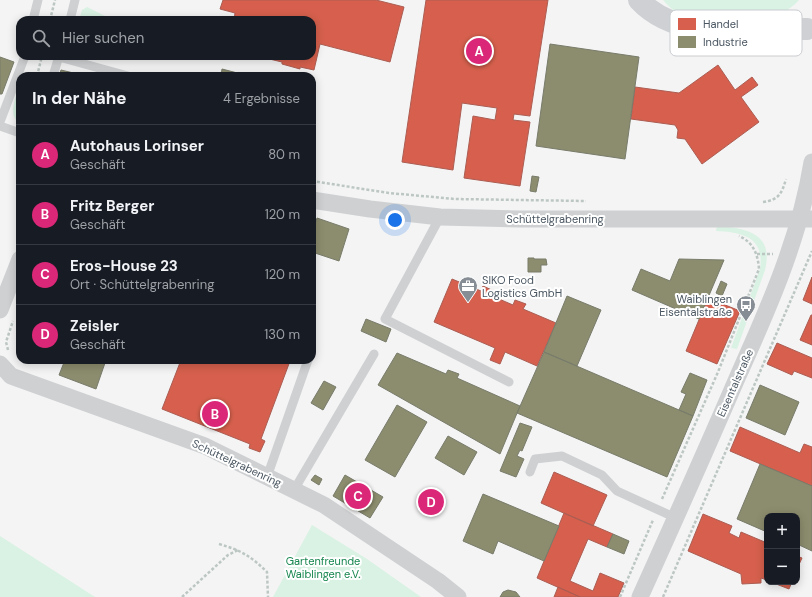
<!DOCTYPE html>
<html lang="de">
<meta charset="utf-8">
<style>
:root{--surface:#171b24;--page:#242831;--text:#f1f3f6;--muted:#9ea1a6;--line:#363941;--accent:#db2777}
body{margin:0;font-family:"DM Sans",sans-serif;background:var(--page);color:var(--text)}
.controls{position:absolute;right:12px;bottom:12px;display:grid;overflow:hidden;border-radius:8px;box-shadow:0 2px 10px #0003}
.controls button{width:36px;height:36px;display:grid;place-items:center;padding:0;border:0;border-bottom:1px solid var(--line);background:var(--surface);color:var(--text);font:20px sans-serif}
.you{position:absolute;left:395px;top:220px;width:14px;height:14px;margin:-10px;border:3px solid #fff;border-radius:50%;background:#1a73e8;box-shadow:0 0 0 6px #1a73e833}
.badge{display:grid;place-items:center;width:26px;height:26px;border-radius:50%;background:var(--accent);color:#fff;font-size:13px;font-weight:700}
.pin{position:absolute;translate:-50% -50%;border:2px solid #fff;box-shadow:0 1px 4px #0006}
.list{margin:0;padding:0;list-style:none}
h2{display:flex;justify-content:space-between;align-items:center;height:52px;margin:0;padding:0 16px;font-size:17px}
h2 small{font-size:13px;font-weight:400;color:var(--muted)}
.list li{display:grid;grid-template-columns:26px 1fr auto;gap:12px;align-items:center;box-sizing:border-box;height:60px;padding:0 16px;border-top:1px solid var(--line)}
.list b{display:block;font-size:15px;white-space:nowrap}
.list p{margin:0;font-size:13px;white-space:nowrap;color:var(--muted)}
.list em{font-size:13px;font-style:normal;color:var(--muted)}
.icon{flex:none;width:22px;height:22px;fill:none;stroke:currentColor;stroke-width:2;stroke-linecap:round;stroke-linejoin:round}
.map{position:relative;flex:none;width:812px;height:597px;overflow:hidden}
.search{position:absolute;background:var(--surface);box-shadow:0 2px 10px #0003;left:16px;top:16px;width:300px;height:44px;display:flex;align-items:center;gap:10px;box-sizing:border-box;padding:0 14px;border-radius:12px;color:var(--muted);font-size:15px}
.panel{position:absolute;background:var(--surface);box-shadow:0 2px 10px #0003;left:16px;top:72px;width:300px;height:292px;border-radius:12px}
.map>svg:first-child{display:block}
</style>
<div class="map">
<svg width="812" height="597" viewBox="0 0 812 597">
<rect width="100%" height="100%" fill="#f4f4f4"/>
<!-- green -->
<path fill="#d9f2e3" d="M663 0H799C778 24 741 22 712 21 705 20 696 22 690 20 679 16 670 8 663 0Z
M87 7 113 20H79L82 10Z
M16 96 20 98V123C10 117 13 107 16 96Z
M717 226C746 228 774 233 765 270L737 349 731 348 760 269C765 237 742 232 716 231Z
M312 525 367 559 421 597H273Z
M0 536 95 597H0Z"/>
<!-- shops -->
<path fill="#d6604d" stroke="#ac5d53" d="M223 0H376L404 7 390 62 320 44 314 70 300 67V69L282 64V62L257 56H312V20H234L235 13 220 9Z
M426 0H548L530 116 514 114 513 120 530 122 520 186 464 178 473 116 495 120 497 108 462 103 453 170 402 162Z
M718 65 735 90 752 77 758 85 741 97 759 122 702 164 685 139 677 138 678 130 675 125 631 119 635 87 679 93Z
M812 277V304L803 300Z
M452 279 481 291 483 286 494 291 492 296 513 305 515 300 526 304 523 309 556 323 537 366 505 352 500 364 490 360 495 348 434 322Z
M708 298 740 311 717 364 686 351Z
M811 315H812V345L800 340Z
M777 343 812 358V378L794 371 792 375 767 364Z
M181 360H287L290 361 261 439 265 441 260 452 249 448 250 444 162 409Z
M740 427 800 453 804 444 812 447V486L730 451Z
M554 472 607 495 593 526 541 503Z
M564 513 613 534 607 547 588 539 570 581 593 591 600 573 624 583 618 597H580L537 578Z
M703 514 732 526 729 533 739 538 741 532 767 543V580L761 578V583L742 584 741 574 688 551Z
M797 556 802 558 797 569Z
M771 582H792L789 589Z
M558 587 580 597H554Z"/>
<!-- industry -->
<path fill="#8c8c6e" stroke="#787c6a" d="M550 44 639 57 625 159 536 146Z
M0 57 14 62 2 94H0Z
M222 69 249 76H221Z
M61 70 86 76H59Z
M532 176 539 177 536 192 530 191Z
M317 218 349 229 339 261 312 252V234Z
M528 258H534V259H546L547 265H541V272H528Z
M679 259 724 260 699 319 632 290 641 269 670 281Z
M721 281 727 284 722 296 716 293Z
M567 296 601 310 577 366 544 352Z
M366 319 391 329 386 342 361 331Z
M544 352 693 416 667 477 517 413Z
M397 353 446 374 448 370 459 374 457 378 520 406 500 454 378 385Z
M65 360H106L96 389 59 375Z
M690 373 707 380 693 416 679 410 686 394 681 392Z
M324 381 336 387 323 410 311 403Z
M760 385 799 402 785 435 746 418Z
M397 405 427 422 395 477 365 460Z
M520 423 532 427 522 451 520 450 517 456 524 459 516 477 500 471Z
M448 436 477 452 464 475 435 458Z
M760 464 812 486V551L797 544V516H767V532L737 519Z
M315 475 322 479 319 485 311 480Z
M345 475 383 497 370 518 333 496Z
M483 494 559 526 544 561 498 541 493 554 463 541Z
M613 534 629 541 624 554 607 547Z
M508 590 516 592 520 597H500L503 592Z"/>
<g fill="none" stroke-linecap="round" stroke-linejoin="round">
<!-- path -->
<path stroke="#bcc7c4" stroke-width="2.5" stroke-dasharray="3 2" stroke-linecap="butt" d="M50 20 55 0
M37 76 42 56
M312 181 389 193 455 199 586 201
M763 202C779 200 782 193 786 179
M757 254H773
M8 350 6 342 13 321
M662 499 718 372 759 269C758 254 753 242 739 236
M219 544C240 550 251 556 267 572L268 597
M182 597 228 555 238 550
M620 597 653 520
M663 597 812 251"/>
<!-- service -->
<path stroke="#ced0d2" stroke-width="9" d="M33 20 38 0
M70 20 75 0
M59 57 128 76
M53 76 59 56
M0 122 25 56
M0 126 20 133
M440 217 385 319 509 382
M530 472 535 459 562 456 602 475 617 491 676 518
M267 477 308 360
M294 490 374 354"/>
<!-- minor -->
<path stroke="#ced0d2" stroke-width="17" d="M312 200 370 209 440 217 520 219H812
M0 310 20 259
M0 364 11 376 205 446 324 505 438 581 458 597
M640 597C673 524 706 450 738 376 769 307 800 237 812 162"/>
<!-- secondary -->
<path stroke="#ced0d4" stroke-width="22" d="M639 0C680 44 753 28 807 29"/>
</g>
<!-- icons -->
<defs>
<g id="office-pin" transform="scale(1)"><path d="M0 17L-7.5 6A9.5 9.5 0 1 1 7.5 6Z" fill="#868d94" stroke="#fff"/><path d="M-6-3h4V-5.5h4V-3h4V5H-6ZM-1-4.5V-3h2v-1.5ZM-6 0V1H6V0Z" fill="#fff"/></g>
<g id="bus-pin" transform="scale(1)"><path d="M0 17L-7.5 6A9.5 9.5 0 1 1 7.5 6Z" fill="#868d94" stroke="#fff"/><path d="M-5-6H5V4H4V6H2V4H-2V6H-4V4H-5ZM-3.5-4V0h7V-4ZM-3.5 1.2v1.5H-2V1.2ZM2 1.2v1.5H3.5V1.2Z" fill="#fff"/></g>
</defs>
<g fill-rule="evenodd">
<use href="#office-pin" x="468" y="286"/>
<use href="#bus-pin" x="746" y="305"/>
</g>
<g text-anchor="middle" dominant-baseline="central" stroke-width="4" stroke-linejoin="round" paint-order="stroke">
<!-- street labels -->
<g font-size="11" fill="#4a5661" stroke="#fff">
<text x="555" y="219">Schüttelgrabenring</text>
<text transform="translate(735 383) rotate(-66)">Eisentalstraße</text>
<text transform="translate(237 463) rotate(25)">Schüttelgrabenring</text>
</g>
<!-- poi labels -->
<g font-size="11" fill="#4a5661" stroke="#fff" text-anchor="start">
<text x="482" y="280">SIKO Food<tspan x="482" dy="13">Logistics GmbH</tspan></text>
<text x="732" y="299" text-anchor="end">Waiblingen<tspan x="732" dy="13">Eisentalstraße</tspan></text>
</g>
<!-- park labels -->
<g font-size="11" fill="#17864f" stroke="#fff">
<text x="323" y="561">Gartenfreunde<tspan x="323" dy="13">Waiblingen e.V.</tspan></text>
</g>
</g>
<!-- legend -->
<rect x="670" y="10" width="132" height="46" rx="6" fill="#fff" stroke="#c9ccd0" stroke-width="1"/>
<rect x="678" y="18" width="18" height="12" fill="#d6604d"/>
<rect x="678" y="36" width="18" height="12" fill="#8c8c6e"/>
<g font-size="11" fill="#4a5661">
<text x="703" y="28">Handel</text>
<text x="703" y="46">Industrie</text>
</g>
</svg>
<div class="controls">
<button>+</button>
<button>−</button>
</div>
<div class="you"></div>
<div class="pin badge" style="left:479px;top:51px">A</div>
<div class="pin badge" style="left:215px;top:414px">B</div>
<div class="pin badge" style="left:358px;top:496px">C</div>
<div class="pin badge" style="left:431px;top:502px">D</div>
<div class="search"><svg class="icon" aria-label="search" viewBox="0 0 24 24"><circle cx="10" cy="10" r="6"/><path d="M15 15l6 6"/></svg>Hier suchen</div>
<section class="panel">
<h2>In der Nähe<small>4 Ergebnisse</small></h2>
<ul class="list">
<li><span class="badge">A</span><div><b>Autohaus Lorinser</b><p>Geschäft</p></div><em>80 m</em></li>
<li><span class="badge">B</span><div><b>Fritz Berger</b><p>Geschäft</p></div><em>120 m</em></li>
<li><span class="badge">C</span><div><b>Eros-House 23</b><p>Ort · Schüttelgrabenring</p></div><em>120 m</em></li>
<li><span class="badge">D</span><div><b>Zeisler</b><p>Geschäft</p></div><em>130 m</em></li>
</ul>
</section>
</div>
